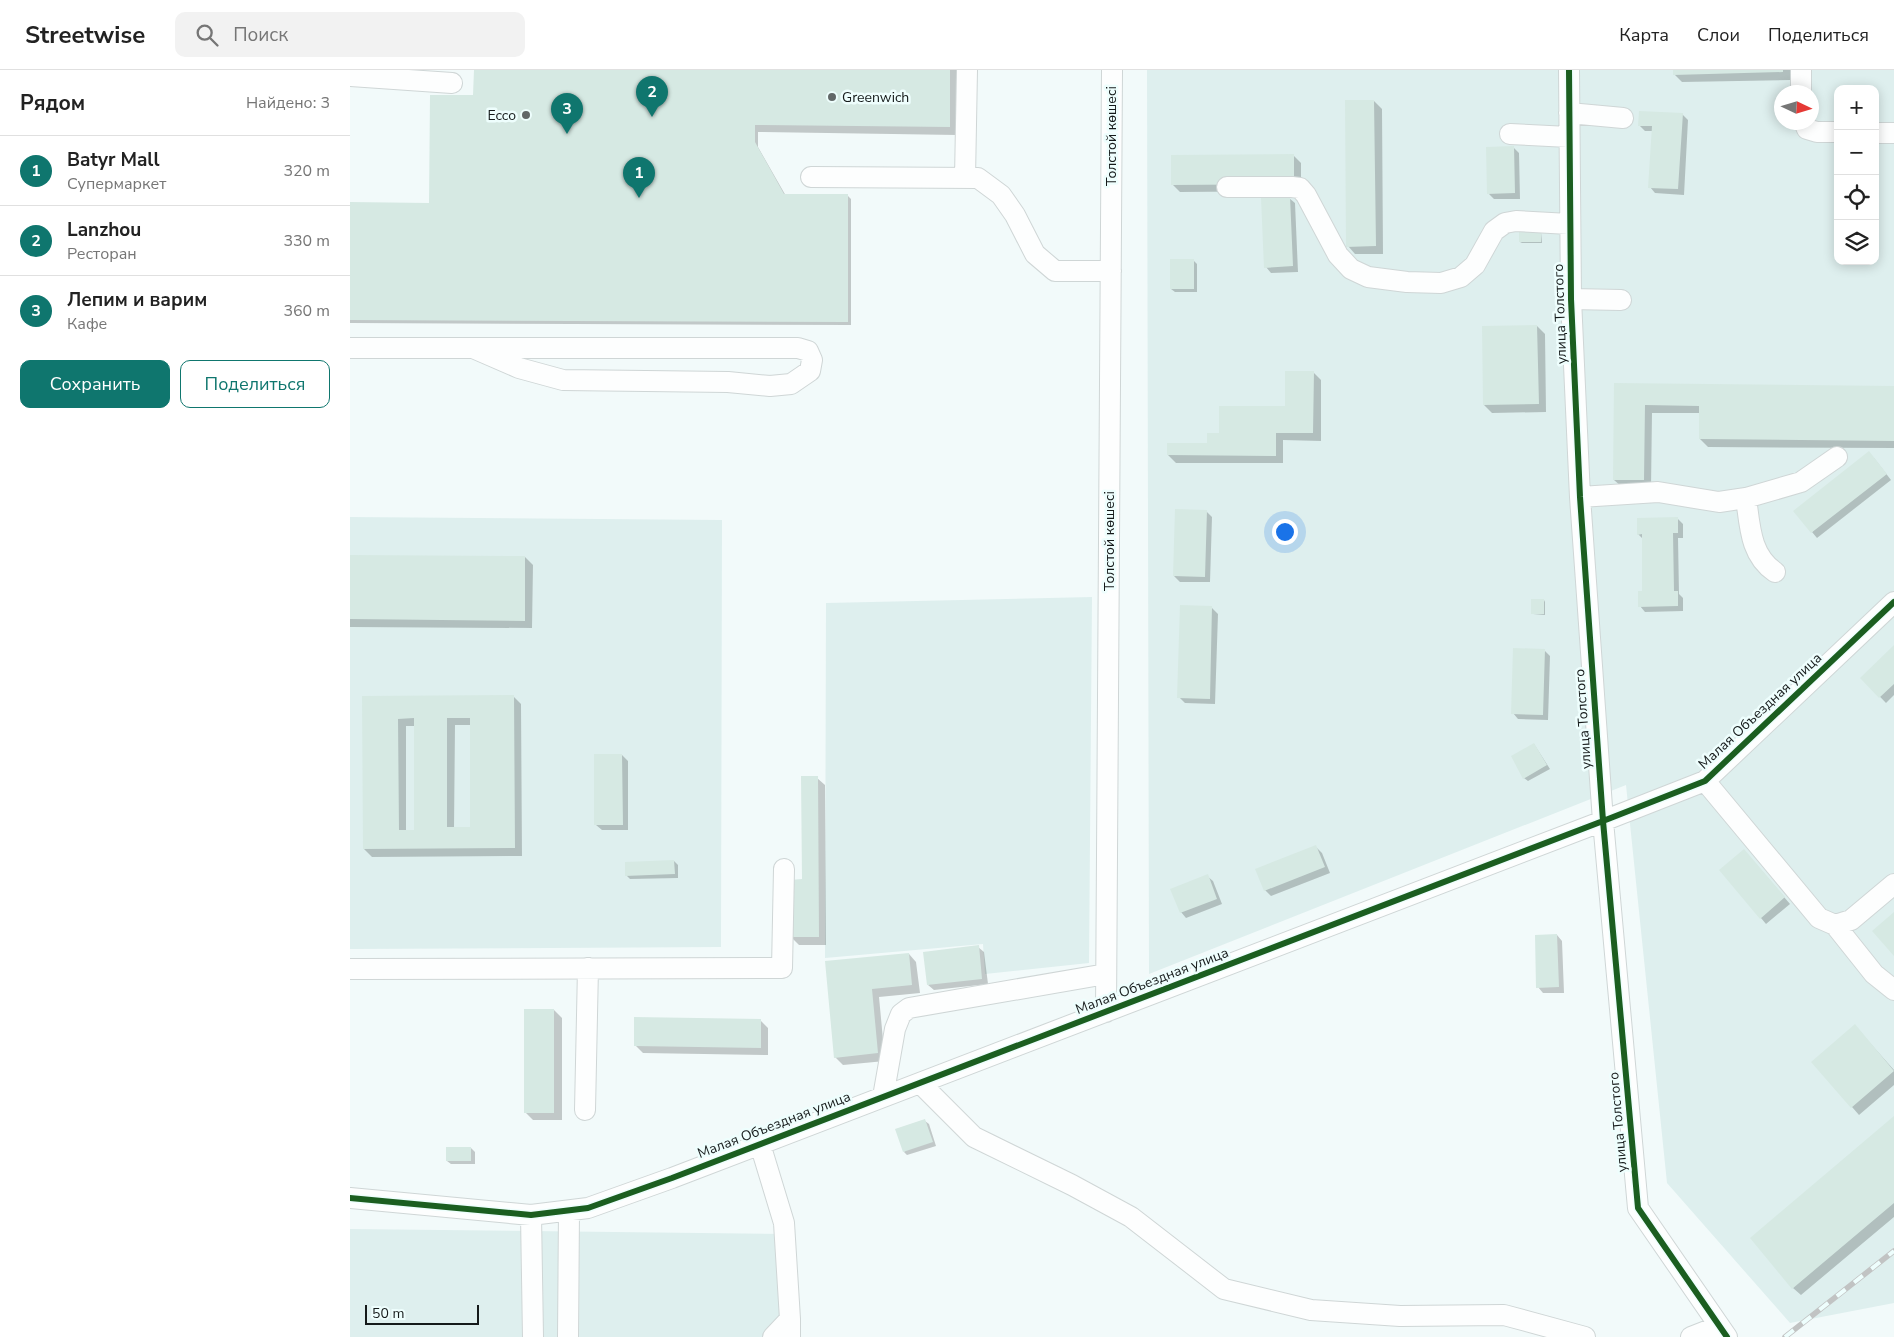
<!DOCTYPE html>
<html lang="ru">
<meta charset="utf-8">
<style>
:root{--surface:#fff;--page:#f2f2f2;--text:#222;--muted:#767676;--line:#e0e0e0;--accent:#0f766e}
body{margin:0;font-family:"Nunito Sans",sans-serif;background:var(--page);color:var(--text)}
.controls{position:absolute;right:15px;top:15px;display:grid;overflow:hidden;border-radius:10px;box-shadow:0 2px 12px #0003}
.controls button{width:45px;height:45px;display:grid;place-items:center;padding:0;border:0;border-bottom:1px solid var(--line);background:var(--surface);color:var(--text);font:25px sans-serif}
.compass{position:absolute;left:1424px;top:15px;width:45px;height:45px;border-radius:50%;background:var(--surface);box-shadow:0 2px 12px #0003;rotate:94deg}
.scale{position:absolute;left:15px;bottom:12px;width:114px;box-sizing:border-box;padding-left:5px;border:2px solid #151a1a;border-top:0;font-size:14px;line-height:18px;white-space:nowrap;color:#151a1a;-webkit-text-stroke:4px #eefefd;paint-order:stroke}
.you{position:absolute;left:934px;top:461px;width:18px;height:18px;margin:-12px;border:4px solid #fff;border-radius:50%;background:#1a73e8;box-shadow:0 0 0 8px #1a73e833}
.badge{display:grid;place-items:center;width:32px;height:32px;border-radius:50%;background:var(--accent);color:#fff;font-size:16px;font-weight:700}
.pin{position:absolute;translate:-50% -41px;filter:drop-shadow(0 1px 2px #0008)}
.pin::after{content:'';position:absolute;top:26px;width:18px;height:15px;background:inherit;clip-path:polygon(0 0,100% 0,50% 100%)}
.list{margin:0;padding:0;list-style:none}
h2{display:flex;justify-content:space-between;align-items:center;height:65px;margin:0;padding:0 20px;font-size:21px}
h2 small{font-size:16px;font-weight:400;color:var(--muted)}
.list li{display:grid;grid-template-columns:32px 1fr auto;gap:15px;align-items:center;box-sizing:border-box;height:70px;padding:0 20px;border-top:1px solid var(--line)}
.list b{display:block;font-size:19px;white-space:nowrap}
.list p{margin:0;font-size:16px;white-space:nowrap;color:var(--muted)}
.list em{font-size:16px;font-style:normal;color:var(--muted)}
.actions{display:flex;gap:10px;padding:15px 20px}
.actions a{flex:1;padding:11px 0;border:1px solid var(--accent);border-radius:10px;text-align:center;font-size:18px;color:var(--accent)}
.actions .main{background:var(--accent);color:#fff}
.icon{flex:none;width:28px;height:28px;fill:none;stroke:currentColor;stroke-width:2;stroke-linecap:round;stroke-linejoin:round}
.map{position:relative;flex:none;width:1544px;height:1267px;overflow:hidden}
header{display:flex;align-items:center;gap:30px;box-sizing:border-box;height:70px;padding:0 25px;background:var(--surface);border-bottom:1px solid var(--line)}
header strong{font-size:24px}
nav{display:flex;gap:28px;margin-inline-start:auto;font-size:18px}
.search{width:350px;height:45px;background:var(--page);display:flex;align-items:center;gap:12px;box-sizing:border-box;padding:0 18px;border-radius:10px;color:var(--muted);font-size:19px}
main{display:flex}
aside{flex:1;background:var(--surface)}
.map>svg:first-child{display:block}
</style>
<header>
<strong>Streetwise</strong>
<div class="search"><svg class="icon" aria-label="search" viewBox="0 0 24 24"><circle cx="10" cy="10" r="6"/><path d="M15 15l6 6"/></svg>Поиск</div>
<nav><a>Карта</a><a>Слои</a><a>Поделиться</a></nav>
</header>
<main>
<aside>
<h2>Рядом<small>Найдено: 3</small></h2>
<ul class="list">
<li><span class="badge">1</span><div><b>Batyr Mall</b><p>Супермаркет</p></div><em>320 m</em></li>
<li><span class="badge">2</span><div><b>Lanzhou</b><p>Ресторан</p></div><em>330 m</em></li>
<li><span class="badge">3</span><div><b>Лепим и варим</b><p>Кафе</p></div><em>360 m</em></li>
</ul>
<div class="actions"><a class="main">Сохранить</a><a>Поделиться</a></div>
</aside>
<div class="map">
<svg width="1544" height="1267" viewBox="0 0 1544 1267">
<rect width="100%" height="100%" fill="#f2fafa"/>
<!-- built -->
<path fill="#deefee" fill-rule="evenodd" d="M797 0H1544V1233L1440 1253 1317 1113 1276 715 799 904ZM1488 19H1525V191H1488ZM1432 22H1462V52H1432Z
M0 447 372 450 371 877 0 879Z
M742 527 739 893 635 904 633 874 475 888 476 533Z
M0 1159 439 1164 437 1267H0Z"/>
<!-- shadow -->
<path fill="#0003" fill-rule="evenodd" d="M125 0H608L607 65 408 62V77L436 126H498L501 129V255L0 253V133L80 134 125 27Z
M1324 0H1440L1441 10 1332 12 1324 4Z
M1024 31 1032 39 1033 184H1005L998 176Z
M1332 44 1338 50 1334 125 1305 123 1300 117 1303 61H1295L1289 55Z
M1163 77 1169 83 1170 129H1144L1139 124Z
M943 85 951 93V121L830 122 822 114Z
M939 128 945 133 948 202 921 203 916 197Z
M1191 162 1192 173H1172L1170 172Z
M843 190 847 194V222H825L821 219Z
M1187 256 1195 264 1196 342 1142 343 1134 335Z
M963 302 971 310V371L933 370V393H826L818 385 858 374 870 364 936 337Z
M1265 315 1544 317V378L1358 377 1350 369V343H1302L1301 418 1272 417 1264 410Z
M1524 388 1541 410 1467 468 1462 462Z
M856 441 862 447 860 512H830L824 506Z
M1327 448 1333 454V468H1328L1329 524 1333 528V541L1295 542 1290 536 1294 522 1293 469 1288 464Z
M0 486 175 487 183 495 182 558 0 557Z
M1194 530 1195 532V545L1183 544 1182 543Z
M862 538 868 544 865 634 835 633 829 627Z
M1544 578V625L1536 633 1512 608Z
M1195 581 1200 586 1198 650 1168 649 1163 643Z
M163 626 171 634 172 786 22 787 14 779 13 628ZM105 655H121V759H104ZM56 656H65L66 761H56Z
M1184 674 1200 699 1178 711 1174 708Z
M272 685 278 691V760H252L246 755Z
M467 708 475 715 476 875H449L441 867 453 811Z
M966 777 972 783 980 803 921 826 915 820Z
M1399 786 1440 834 1416 854 1411 848Z
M324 791 328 795V808L280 809 276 805Z
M857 806 863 811 872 834 836 848 831 842Z
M1207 865 1212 871 1214 923H1193L1188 917Z
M628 877 634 882 638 914 584 920 578 915Z
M559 884 566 892 570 923 529 927 535 991 493 995 485 987 476 893Z
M204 940 212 948V1050H183L175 1042Z
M410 950 418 958V985L293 983 285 975Z
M1512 964 1544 1000V1015L1509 1045 1463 992Z
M1544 1048V1147L1451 1225 1443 1218Z
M575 1051 579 1054 586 1076 557 1085 554 1082Z
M121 1078 125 1082V1094H101L97 1091Z"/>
<!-- building -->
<path fill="#d6e9e3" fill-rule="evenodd" d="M124 0H600V57L405 55V72L434 124H498V252L0 250V132L79 133 80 25H123Z
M1323 0H1433V2L1323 5Z
M995 30H1024L1026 176 996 177Z
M1289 41 1333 43 1328 119 1298 118 1302 56H1288Z
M1164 76 1165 123 1137 124 1136 77Z
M944 84V114L821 115V85Z
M940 126 943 196 914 198 911 128Z
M1191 160V172H1169V161Z
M820 189H844V219H820Z
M1187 255 1189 334 1133 335 1132 256Z
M935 301H964L963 363H926V386L817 385V373H857V363H869V336H935Z
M1264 313 1544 316V371L1349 369V336L1295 335 1294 410H1263Z
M1519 381 1537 404 1461 463 1443 441Z
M825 439 857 440 855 507 823 506Z
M1328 447V463H1323L1324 521H1328V536L1288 537V521H1292V464L1287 465V448Z
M0 485 175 486V551L0 549Z
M1181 529H1194V544H1181Z
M830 535 862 536 860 629 827 628Z
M1544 575V614L1529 628 1510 608Z
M1163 578 1195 579 1193 645 1161 644Z
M164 625 165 778 13 779 12 626ZM64 648V760H49L48 649ZM97 648H120V757H97Z
M1184 673 1197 695 1173 709 1161 686Z
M244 684H272L273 755H244Z
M451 706H468L469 867H440V810L452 809Z
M966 775 975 797 914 821 905 799Z
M1394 779 1435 827 1410 849 1369 800Z
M324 790 325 804 275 806V792Z
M858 804 867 829 830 843 820 819Z
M1544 842V886L1522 861Z
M1207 864 1209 917 1186 918 1185 865Z
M629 875 632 909 577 915 573 882Z
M559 883 562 915 522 919 528 983 484 988 475 891Z
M174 939H204V1043H174Z
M284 947 411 949V978L284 976Z
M1505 954 1544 1001 1501 1038 1461 992Z
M1544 1046V1133L1442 1219 1400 1168Z
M575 1049 583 1072 553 1082 545 1059Z
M96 1077H121V1091H96Z"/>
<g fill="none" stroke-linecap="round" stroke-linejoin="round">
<!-- minor casing -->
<g stroke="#cfd6d6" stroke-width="22">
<path id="minor" d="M1219 0 1221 229 1230 427 1253 751 1288 1138 1377 1267
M1451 0V22
M0 6 102 13
M1219 43 1273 48
M1454 52 1457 59 1467 62H1488
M1525 63H1544
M1160 64 1219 67
M461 107 628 108 651 125 665 145 685 184 705 201H761
M615 108 617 0
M877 117H942L950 118 956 125 988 185 1001 199 1018 207 1057 212 1091 213 1111 207 1125 195 1144 161 1155 153 1166 151 1219 154
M1221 229 1271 230
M0 278H448L458 281 462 290 460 301 441 314 420 316 378 312 213 310 169 298 123 278
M1230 427 1308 422 1369 432 1396 428 1451 412 1487 387
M1396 428C1400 456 1400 485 1425 502
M1355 711 1469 848 1485 855 1501 850 1544 814
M1485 855 1524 904 1544 920
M0 899 432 898 434 799
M756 942 762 0
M570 1013 624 1067 722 1115 781 1147 874 1219 961 1240 1050 1246 1154 1245 1235 1267
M533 1027 545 959 551 944 559 938 756 904
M235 1040 238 898
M410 1074 434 1153 440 1249
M0 1128 181 1145 238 1138 322 1108 1253 751 1355 711 1544 532
M181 1145 183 1267
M218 1267 219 1141
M423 1267 440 1249V1267
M1341 1267 1369 1256"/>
</g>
<!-- minor -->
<use href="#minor" stroke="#fdfefe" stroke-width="20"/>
<!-- rail casing -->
<g stroke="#c1c3c3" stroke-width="5.5">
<path id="rail" d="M1435 1267 1544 1181"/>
</g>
<!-- rail -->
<use href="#rail" stroke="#eefefd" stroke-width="4" stroke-dasharray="11" stroke-linecap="butt"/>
<!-- cycleway casing -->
<g stroke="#eefefd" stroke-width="9">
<path id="cycleway" d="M1219 0 1221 229 1230 427 1253 751 1288 1138 1377 1267
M0 1128 181 1145 238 1138 322 1108 1253 751 1355 711 1544 532"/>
</g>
<!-- cycleway -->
<use href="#cycleway" stroke="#1b5e20" stroke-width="6"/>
</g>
<!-- markers -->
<g fill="#626868" stroke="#eefefd" stroke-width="2">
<circle cx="482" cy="27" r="5"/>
<circle cx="176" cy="45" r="5"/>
</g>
<g text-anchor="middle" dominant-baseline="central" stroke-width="5" stroke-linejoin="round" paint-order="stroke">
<!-- poi labels -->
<g font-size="14" fill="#151a1a" stroke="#eefefd" text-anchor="start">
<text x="492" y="27">Greenwich</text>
<text x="166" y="45" text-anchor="end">Ecco</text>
</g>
<!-- street labels -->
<g font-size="14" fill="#151a1a" stroke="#eefefd">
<text transform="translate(761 66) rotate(-90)">Толстой көшесі</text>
<text transform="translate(1210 244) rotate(-92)">улица Толстого</text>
<text transform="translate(759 471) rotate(-90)">Толстой көшесі</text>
<text transform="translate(1410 641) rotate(-43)">Малая Объездная улица</text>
<text transform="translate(1233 649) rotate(-94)">улица Толстого</text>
<text transform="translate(802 911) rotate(-21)">Малая Объездная улица</text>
<text transform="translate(1268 1052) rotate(-95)">улица Толстого</text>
<text transform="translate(424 1055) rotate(-21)">Малая Объездная улица</text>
</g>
</g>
</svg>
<div class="controls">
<button>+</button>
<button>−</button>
<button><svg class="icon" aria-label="locate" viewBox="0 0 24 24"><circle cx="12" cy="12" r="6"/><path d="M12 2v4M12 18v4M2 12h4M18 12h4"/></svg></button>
<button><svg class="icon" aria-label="layers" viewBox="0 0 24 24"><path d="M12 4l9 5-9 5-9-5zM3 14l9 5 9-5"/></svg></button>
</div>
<svg class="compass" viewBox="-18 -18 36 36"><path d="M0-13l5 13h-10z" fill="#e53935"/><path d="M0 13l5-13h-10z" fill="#767676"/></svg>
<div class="scale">50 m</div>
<div class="you"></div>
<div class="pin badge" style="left:289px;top:128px">1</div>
<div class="pin badge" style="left:302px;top:47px">2</div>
<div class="pin badge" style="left:217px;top:64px">3</div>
</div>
</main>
